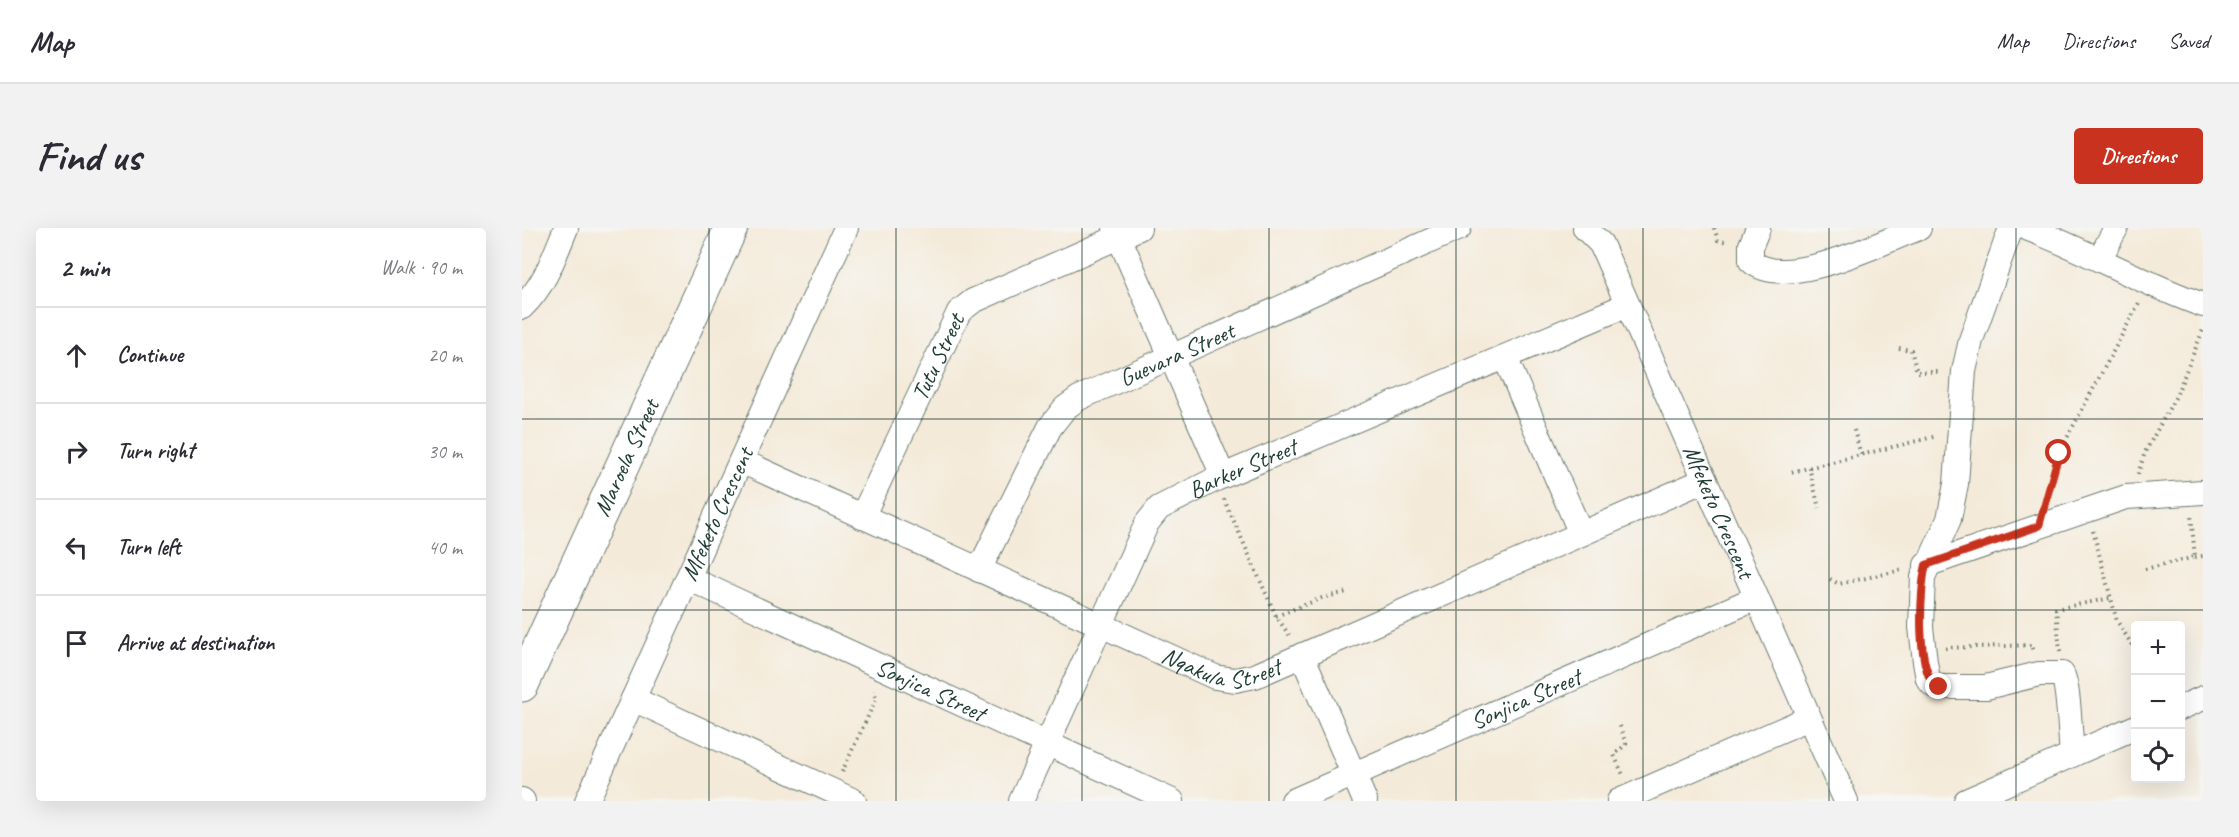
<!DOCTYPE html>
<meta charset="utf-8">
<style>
:root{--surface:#fff;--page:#f2f2f3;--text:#2b2b33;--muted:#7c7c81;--line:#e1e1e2;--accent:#c8321e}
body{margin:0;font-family:Caveat,sans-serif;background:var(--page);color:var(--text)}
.controls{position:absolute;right:18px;bottom:18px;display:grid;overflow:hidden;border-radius:6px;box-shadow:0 6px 24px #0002}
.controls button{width:54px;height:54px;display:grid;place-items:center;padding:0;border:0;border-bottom:2px solid var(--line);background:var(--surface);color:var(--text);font:30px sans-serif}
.stop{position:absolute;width:18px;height:18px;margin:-14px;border:4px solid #c8321e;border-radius:50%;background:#fff}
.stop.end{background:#c8321e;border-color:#fff;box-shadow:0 2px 6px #0008}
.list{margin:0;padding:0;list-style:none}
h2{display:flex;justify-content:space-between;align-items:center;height:78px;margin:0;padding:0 24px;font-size:26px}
h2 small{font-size:20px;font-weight:400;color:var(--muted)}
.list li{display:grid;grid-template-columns:39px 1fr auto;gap:18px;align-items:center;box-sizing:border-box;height:96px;padding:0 24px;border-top:2px solid var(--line)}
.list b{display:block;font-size:22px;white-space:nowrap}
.list em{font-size:20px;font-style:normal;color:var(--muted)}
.icon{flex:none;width:33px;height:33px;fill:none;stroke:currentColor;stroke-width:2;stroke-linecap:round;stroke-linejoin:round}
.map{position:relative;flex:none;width:1681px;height:573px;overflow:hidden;border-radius:6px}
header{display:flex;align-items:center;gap:36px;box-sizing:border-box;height:84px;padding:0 30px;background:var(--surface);border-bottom:2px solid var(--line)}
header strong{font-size:28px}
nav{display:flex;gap:33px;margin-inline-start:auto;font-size:21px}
.intro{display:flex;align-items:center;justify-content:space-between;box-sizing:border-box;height:144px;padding:0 36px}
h1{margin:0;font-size:42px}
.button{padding:15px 27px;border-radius:6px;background:var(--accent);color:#fff;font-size:21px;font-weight:700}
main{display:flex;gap:36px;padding:0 36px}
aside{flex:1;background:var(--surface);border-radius:6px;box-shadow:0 6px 24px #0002}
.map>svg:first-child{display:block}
</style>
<header>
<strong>Map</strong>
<nav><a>Map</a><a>Directions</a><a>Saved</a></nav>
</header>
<div class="intro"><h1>Find us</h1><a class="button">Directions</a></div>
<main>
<aside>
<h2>2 min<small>Walk · 90 m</small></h2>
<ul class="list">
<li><svg class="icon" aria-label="ahead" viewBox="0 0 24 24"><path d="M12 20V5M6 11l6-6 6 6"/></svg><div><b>Continue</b></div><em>20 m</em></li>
<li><svg class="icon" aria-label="right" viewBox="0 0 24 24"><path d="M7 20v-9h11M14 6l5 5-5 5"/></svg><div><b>Turn right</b></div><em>30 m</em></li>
<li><svg class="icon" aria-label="left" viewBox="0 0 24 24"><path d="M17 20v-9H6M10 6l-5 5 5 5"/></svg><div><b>Turn left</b></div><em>40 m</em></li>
<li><svg class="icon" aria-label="arrive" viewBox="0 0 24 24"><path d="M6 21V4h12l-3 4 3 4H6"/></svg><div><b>Arrive at destination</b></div></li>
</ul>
</aside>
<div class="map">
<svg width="1681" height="573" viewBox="0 0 1681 573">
<rect width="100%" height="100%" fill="#f6f6f2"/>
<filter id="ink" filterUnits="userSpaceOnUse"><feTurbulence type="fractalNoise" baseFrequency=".0167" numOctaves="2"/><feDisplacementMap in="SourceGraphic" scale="12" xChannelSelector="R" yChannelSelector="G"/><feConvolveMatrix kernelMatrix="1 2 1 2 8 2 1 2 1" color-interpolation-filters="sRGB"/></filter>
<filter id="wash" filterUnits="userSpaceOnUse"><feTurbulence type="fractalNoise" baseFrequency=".008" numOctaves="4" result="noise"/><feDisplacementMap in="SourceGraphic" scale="24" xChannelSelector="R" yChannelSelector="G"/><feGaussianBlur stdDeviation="1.35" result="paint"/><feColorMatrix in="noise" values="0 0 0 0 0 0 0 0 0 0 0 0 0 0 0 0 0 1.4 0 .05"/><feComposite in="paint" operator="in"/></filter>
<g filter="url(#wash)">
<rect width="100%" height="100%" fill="#f4ead9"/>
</g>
<g filter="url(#ink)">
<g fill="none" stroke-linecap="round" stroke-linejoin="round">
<!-- street casing -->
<g stroke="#6a7a6e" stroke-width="26">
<g id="street">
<path d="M593 0 701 248"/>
<path id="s1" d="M1063 0 1079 16 1324 573"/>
<path d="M1236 0 1229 17V33C1263 64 1359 14 1397 0"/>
<path d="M1489 0 1449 112 1442 143 1434 256 1427 291 1401 349 1399 399 1403 434 1406 451 1411 457 1417 459H1464L1517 446H1540C1547 457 1548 509 1550 527"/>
<path d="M1504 0C1565 22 1620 56 1681 77"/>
<path d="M1578 30 1594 0"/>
<path d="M0 79C23 57 32 29 44 0"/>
<path d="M983 129 1059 306"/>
<path id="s2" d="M219 233 693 449 713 452 733 448 1183 252"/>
<path id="s3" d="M340 289 437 84 451 73 617 0"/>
<path d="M1404 337 1604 269 1681 264"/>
<path id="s4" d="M457 342 528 199 543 180 557 170 937 0"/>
<path id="s5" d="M166 350 650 573"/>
<path d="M780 427 843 573"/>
<path d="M111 471 332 573"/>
<path d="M1658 480 1681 470"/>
<path d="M0 572 1 573"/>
<path id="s6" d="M65 573 324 0"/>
<path id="s7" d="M499 573 625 295 637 280 694 251 1105 77"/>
<path id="s8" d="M771 573 1234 370"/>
<path d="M1097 573 1287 490"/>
<path d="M1444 573 1614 499"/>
</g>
</g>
<!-- secondary casing -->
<g stroke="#6a7a6e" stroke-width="35">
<g id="secondary">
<path id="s9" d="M0 457 209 0"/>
</g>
</g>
<!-- path -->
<path stroke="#6a7a6e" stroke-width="4" stroke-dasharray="1.5 4.5" stroke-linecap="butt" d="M1192 0 1196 12 1206 14
M1377 120 1389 122 1395 144H1420
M1332 202 1339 227
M1287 239 1297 280
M1270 244 1415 208
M1616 246 1623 224 1654 168 1681 102
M702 271 754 388 767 407
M1524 271 1537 225 1617 75
M1571 303 1595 393 1614 423
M1673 329 1681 328V331
M1623 341 1673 329 1669 287
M1308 351 1317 356 1380 342
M754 388 800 370 825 364
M1423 420 1510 417 1512 424
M1538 424 1534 381 1589 370
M1098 498 1104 516 1092 527 1101 547
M320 544 355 469 352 466 353 463"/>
<!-- street -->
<use href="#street" stroke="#fff" stroke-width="24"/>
<!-- secondary -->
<use href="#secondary" stroke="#fff" stroke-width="33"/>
</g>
</g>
<g fill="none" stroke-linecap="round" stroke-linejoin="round" filter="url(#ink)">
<!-- route -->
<path stroke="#c8321e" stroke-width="8" d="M1417 459C1393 452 1398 358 1404 337L1517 298 1537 225"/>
</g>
<!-- grid -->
<path fill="none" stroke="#1f3d34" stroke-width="1.5" stroke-opacity="0.55" d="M187 0V573M374 0V573M560 0V573M747 0V573M934 0V573M1121 0V573M1307 0V573M1494 0V573M0 191H1681M0 382H1681"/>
<g text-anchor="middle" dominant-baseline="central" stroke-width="4.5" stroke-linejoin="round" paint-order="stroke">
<!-- street labels -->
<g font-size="24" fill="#1f3d34" stroke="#f6f6f2">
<text stroke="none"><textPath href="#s4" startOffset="308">Guevara Street</textPath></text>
<text stroke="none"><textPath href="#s3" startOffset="177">Tutu Street</textPath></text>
<text stroke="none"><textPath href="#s9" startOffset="250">Maroela Street</textPath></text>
<text stroke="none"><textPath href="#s7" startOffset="417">Barker Street</textPath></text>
<text stroke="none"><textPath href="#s1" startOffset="315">Mfeketo Crescent</textPath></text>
<text stroke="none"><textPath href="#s6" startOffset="315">Mfeketo Crescent</textPath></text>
<text stroke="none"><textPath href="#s2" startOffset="526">Nqakula Street</textPath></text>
<text stroke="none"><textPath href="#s5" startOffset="267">Sonjica Street</textPath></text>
<text stroke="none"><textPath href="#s8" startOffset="254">Sonjica Street</textPath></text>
</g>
</g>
</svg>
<div class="controls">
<button>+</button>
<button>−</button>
<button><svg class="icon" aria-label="locate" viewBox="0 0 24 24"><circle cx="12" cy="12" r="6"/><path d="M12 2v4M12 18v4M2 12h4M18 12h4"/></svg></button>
</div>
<div class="stop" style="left:1537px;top:225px"></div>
<div class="stop end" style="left:1417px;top:459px"></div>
</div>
</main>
